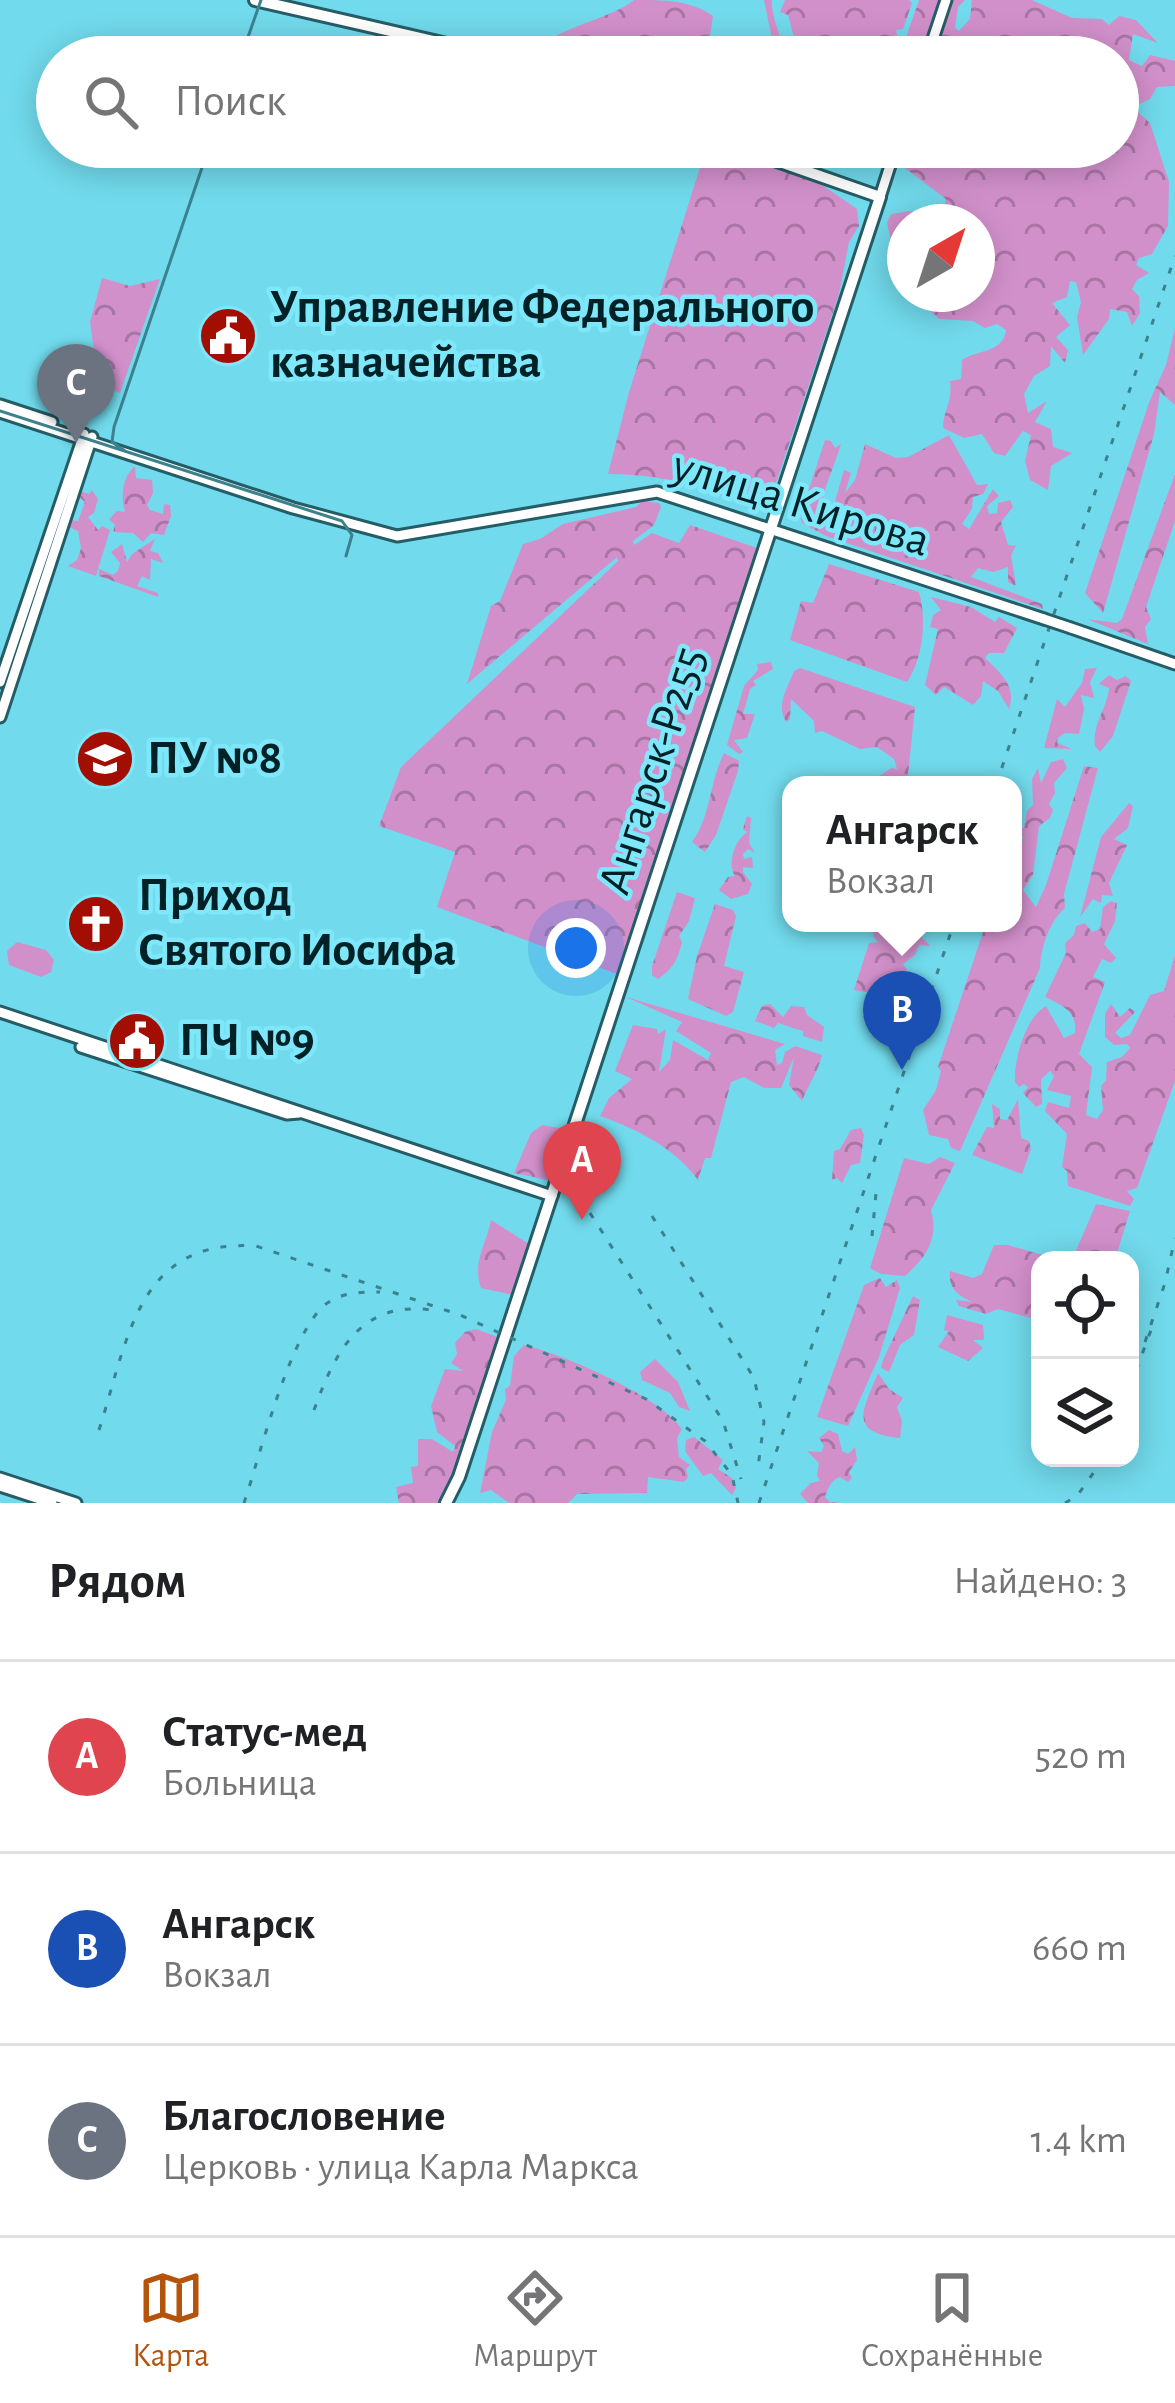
<!DOCTYPE html>
<html lang="ru">
<meta charset="utf-8">
<style>
:root{--surface:#fff;--page:#f6f6f6;--text:#202124;--muted:#757577;--line:#e0e0e0;--accent:#b45309}
body{margin:0;font-family:"Alegreya Sans",sans-serif;background:var(--page);color:var(--text)}
.controls{position:absolute;right:36px;bottom:36px;display:grid;overflow:hidden;border-radius:24px;box-shadow:0 6px 30px #0003}
.controls button{width:108px;height:108px;display:grid;place-items:center;padding:0;border:0;border-bottom:3px solid var(--line);background:var(--surface);color:var(--text);font:60px sans-serif}
.compass{position:absolute;left:887px;top:204px;width:108px;height:108px;border-radius:50%;background:var(--surface);box-shadow:0 6px 30px #0003;rotate:39deg}
.you{position:absolute;left:576px;top:948px;width:42px;height:42px;margin:-30px;border:9px solid #fff;border-radius:50%;background:#1a73e8;box-shadow:0 0 0 18px #1a73e833}
.badge{display:grid;place-items:center;width:78px;height:78px;border-radius:50%;background:var(--accent);color:#fff;font-size:39px;font-weight:700}
.pin{position:absolute;translate:-50% -99px;filter:drop-shadow(0 3px 6px #0008)}
.pin::after{content:'';position:absolute;top:63px;width:42px;height:36px;background:inherit;clip-path:polygon(0 0,100% 0,50% 100%)}
.popup{position:absolute;left:782px;top:776px;width:240px;height:156px;box-sizing:border-box;display:grid;place-content:center;border-radius:24px;background:var(--surface);filter:drop-shadow(0 3px 9px #0005);font-size:39px;white-space:nowrap;color:var(--muted)}
.popup b{font-size:45px;color:var(--text)}
.popup::after{content:'';position:absolute;left:50%;top:100%;margin-left:-24px;border:24px solid transparent;border-top-color:var(--surface)}
.list{margin:0;padding:0;list-style:none}
h2{display:flex;justify-content:space-between;align-items:center;height:156px;margin:0;padding:0 48px;font-size:51px}
h2 small{font-size:39px;font-weight:400;color:var(--muted)}
.list li{display:grid;grid-template-columns:78px 1fr auto;gap:36px;align-items:center;box-sizing:border-box;height:192px;padding:0 48px;border-top:3px solid var(--line)}
.list b{display:block;font-size:45px;white-space:nowrap}
.list p{margin:0;font-size:39px;white-space:nowrap;color:var(--muted)}
.list em{font-size:39px;font-style:normal;color:var(--muted)}
.icon{flex:none;width:66px;height:66px;fill:none;stroke:currentColor;stroke-width:2;stroke-linecap:round;stroke-linejoin:round}
.map{position:relative;flex:none;width:1175px;height:1503px;overflow:hidden}
.search{position:absolute;background:var(--surface);box-shadow:0 6px 30px #0003;left:36px;right:36px;top:36px;height:132px;display:flex;align-items:center;gap:30px;box-sizing:border-box;padding:0 42px;border-radius:66px;color:var(--muted);font-size:45px}
.sheet{height:732px;background:var(--surface)}
nav{display:flex;justify-content:space-around;align-items:center;box-sizing:border-box;height:168px;border-top:3px solid var(--line);background:var(--surface);font-size:33px;color:var(--muted)}
nav a{display:grid;justify-items:center;gap:6px}
nav .on{color:var(--accent)}
.map>svg:first-child{display:block}
</style>
<div class="map">
<svg width="1175" height="1503" viewBox="0 0 1175 1503">
<defs>
<pattern id="forest-crowns" width="20" height="18" patternUnits="userSpaceOnUse" patternTransform="scale(3)"><rect width="20" height="18" fill="#d290cb"/><path d="M2 6a3 3 0 1 1 6 0M12 15a3 3 0 1 1 6 0" fill="none" stroke="#a875a5"/></pattern>
</defs>
<rect width="100%" height="100%" fill="#71daec"/>
<!-- forest -->
<path fill="url(#forest-crowns)" d="M634 0C664 0 691 0 713 16L707 57H561L554 37C579 23 616 15 634 0Z
M764 0H772C770 12 783 46 789 57H725L772 39Z
M785 0H909L912 3 903 29 896 30 898 41 892 57H799L788 15 780 12Z
M919 0H939L921 57H899Z
M949 0H965L958 7 955 28 959 31 970 19 972 0H1032L1072 18 1102 19 1109 25 1119 16 1136 20 1158 43 1133 34 1129 60 1142 66 1150 55 1175 61V86L1157 87 1150 99 1140 104 1127 96V102L1150 123 1169 182 1168 226 1152 254 1139 258 1136 265 1149 273 1137 280 1132 289 1139 296 1140 313 1132 326 1127 312 1110 309 1109 319 1083 355 1077 317 1081 302 1076 282 1070 281 1067 297 1052 303 1070 325 1056 337 1068 350 1065 363 1051 346 1050 366 1034 376 1024 394 1028 413 1047 401 1035 422 1051 429 1053 447 1072 453 1051 466 1048 490 1030 480 1025 461 1031 435 1023 431 1005 456 994 453 982 434 964 438 943 428C943 410 953 402 950 381L961 379 962 360C979 349 1003 353 1006 330L997 324 985 328 973 321 939 319 926 307 925 294H977V222H905V248L892 244 887 223 891 214 911 211 941 221 946 199 905 168 911 147H1118V57H930Z
M710 149 812 178 857 209 859 226 849 242 839 294 777 480 762 509C738 508 729 497 707 490 676 479 641 474 608 474L629 392 703 158Z
M102 278 130 286 160 279 120 393 99 386 90 322Z
M1175 328V405L1160 392 1154 434 1103 613 1085 593 1150 400 1166 365Z
M949 435 977 485 988 484 983 494 973 497 972 509 962 524 969 529 993 489 999 496 987 506 989 514 997 513 998 503 1010 500 1013 507 1001 522 1008 545 1016 546 1011 555 1016 586 1008 582V567L993 572 978 568 971 577 1042 604 1043 609 826 536 802 523 800 511 805 506 802 499 809 489 825 440 831 441 835 448 841 444C835 464 823 490 820 510L826 514 834 505 844 470 851 473 845 493 855 480 865 444 896 458 908 457Z
M135 466 136 478 152 480 153 493 147 505 150 510 163 514 164 504 170 505 171 516 164 535 151 533 143 542 133 533 113 532 115 525 109 519 117 511 125 512C121 498 121 478 135 466Z
M1175 474V521L1146 607 1151 619 1145 627 1148 644 1087 619 1117 623 1122 619Z
M92 490 98 499 94 513 88 517 98 530 102 526 110 530 96 576 68 566 77 560 81 548 78 531 67 526 70 520 78 521 85 502 78 496 80 491 89 494Z
M642 501 659 503 661 507 654 525 633 541 634 545 652 533 679 543 690 525 757 548 617 974 437 907 455 852 379 826 401 767 618 561 617 557 467 684 491 606 500 601 523 544 540 539 563 524 636 507Z
M155 539 150 551 158 553 163 563 151 559 150 580 142 576 137 586 158 593V597L99 576V569L113 575 118 571 120 563 111 552 122 544 127 562 132 554Z
M829 564 919 592C927 619 923 659 907 682L790 640 801 601 813 603Z
M931 597 971 607 995 622 999 617 1017 628 1004 653H989L985 658C1000 673 1017 685 1009 709L998 691 983 681 981 696 973 705 944 687 936 695 925 685 938 629 930 627 933 615 941 610Z
M771 662 773 669 753 681 756 685 750 689 743 714H755L747 738 734 740 743 752 739 754 727 745 744 686 758 670 757 664Z
M800 668 915 707 907 785H887L878 777 891 768 897 769 894 759 877 747 860 749 822 731 815 733 814 721 791 699 790 719 786 722C776 705 787 688 794 671Z
M1097 668 1090 682 1094 698 1081 695 1084 709 1079 734 1065 733 1058 738 1057 743 1072 749 1044 748 1057 699 1065 707 1082 683 1085 669Z
M1109 675 1117 680 1126 676 1131 681 1113 736 1100 752 1095 746C1092 724 1107 709 1109 688L1099 684Z
M724 753 739 761 738 771 716 835 705 852 692 842C711 816 709 784 724 753Z
M1063 759 1067 768 1054 783 1055 793 1049 804 1053 810 1050 818 1039 826 1033 875 1023 890 1036 907 1046 885 1084 766 1098 768 1064 894 1065 908C1049 922 1041 947 1040 968L960 1151 951 1148 948 1139 929 1135 923 1110 936 1090 941 1071 938 1067 986 923H1013V865L1023 837 1014 828H1024L1027 811 1033 805 1032 779 1038 768 1041 783 1051 762Z
M1129 803 1133 806 1128 828 1114 839 1127 845 1109 883 1113 896 1102 895 1101 903 1093 899 1080 917 1101 837Z
M747 816 751 818 749 843 755 853 748 849 743 854 744 859 752 857 753 868 743 867V872L752 884 748 894 731 899 719 890 728 877 735 876C727 864 734 841 747 832L743 829Z
M677 892 695 898 689 921 679 936 682 942C678 959 673 969 658 979L652 975V966Z
M1111 901 1117 903 1115 921 1104 944 1116 958 1111 963 1102 959 1093 977 1105 982 1079 1054 1092 1067 1086 1115 1097 1119 1103 1110 1101 1086 1106 1080 1107 1062 1122 1057 1130 1048 1127 1044 1114 1045 1105 1037V1014L1111 1004 1120 1017 1130 1008 1135 1012 1115 1033 1121 1038 1130 1035 1150 995 1164 991 1175 955V1081L1137 1188 1127 1191 1134 1199 1130 1206 1068 1186 1067 1171 1062 1167 1067 1134 1045 1111 1048 1102 1069 1108 1071 1096 1047 1090 1054 1076 1050 1071 1041 1079 1042 1104 1036 1107 1023 1093 1028 1087 1024 1084 1019 1087 1015 1082C1014 1059 1025 1018 1046 1006L1064 1038 1075 1033C1077 1011 1063 1006 1045 997L1066 953 1065 943 1074 935 1076 926 1085 923 1092 932 1100 929 1103 907Z
M715 904 733 910 736 916 724 966 744 972 733 1012 726 1016 688 999 697 956Z
M875 923H922L921 936 930 946 919 945 915 955 903 964 907 969 892 1010 885 1006 883 995 854 990 869 943 878 942 873 936Z
M626 997 785 1044 775 1050 777 1065 782 1063 785 1052 795 1046 822 1055C818 1072 808 1085 802 1101L789 1085 794 1057 781 1088H764L744 1077 731 1082 711 1158H705L698 1180C676 1149 637 1129 600 1116L609 1098 632 1079 615 1071 633 1025 657 1029 658 1034 666 1029 659 1072 670 1060 673 1040 708 1060 711 1053 676 1031 682 1022Z
M770 1004 783 1017 791 1006 804 1007 807 1015 824 1027 822 1042 803 1036V1031L778 1023 774 1028 755 1021 762 1006Z
M1018 1099 1021 1138 1029 1141 1031 1149 1022 1174 972 1155 987 1127 994 1128 992 1104 1000 1109V1119L1007 1120Z
M542 1125 559 1128 565 1144 557 1172 548 1180 514 1173 531 1133Z
M861 1128 864 1135 860 1163 851 1165 842 1183 837 1178 832 1180 834 1151 840 1149 851 1130Z
M940 1157 955 1163 931 1210C939 1239 926 1257 905 1276L881 1274 870 1268 904 1158 929 1164Z
M1096 1204 1130 1211 1115 1260H1072Z
M491 1220 529 1244 514 1295 481 1288C472 1261 486 1246 491 1220Z
M994 1245H1008L1059 1260H1040V1316L1031 1318 998 1309 986 1314 959 1306 956 1300 972 1302C957 1295 948 1288 950 1271L973 1278 982 1274Z
M880 1278 886 1287 897 1280 900 1288 879 1357 848 1426 817 1417 864 1285Z
M913 1296 920 1300 914 1335 900 1345 889 1372 881 1368 883 1360Z
M947 1315 983 1325 984 1340H973L983 1348 968 1361 938 1347 949 1331 944 1330Z
M476 1329 500 1338 456 1468 438 1503H399L396 1487 413 1483 411 1467 418 1466V1439H432L453 1452 455 1446 437 1432 431 1406 445 1369 463 1371 451 1363 457 1354 455 1343 465 1332Z
M524 1345C565 1355 658 1395 682 1429L677 1438 679 1457 690 1465 686 1469 688 1477 684 1482 648 1477 647 1493 577 1494 568 1503H509L491 1490 480 1493 492 1432 506 1400 505 1389 510 1386 514 1356Z
M655 1359 678 1382 690 1411 679 1407 670 1393 642 1380 640 1372Z
M878 1373 889 1389 903 1398 897 1407 902 1421 900 1438C847 1432 863 1410 878 1373Z
M829 1430 838 1434 842 1451 848 1454 855 1447 857 1460 849 1472 852 1478 848 1482 840 1477C831 1480 828 1488 825 1497L830 1502 841 1503H808L800 1494 811 1483 820 1481 817 1476 819 1463 807 1451 821 1452 824 1446 819 1438Z
M694 1437 723 1460 718 1469 732 1478 736 1488 732 1495 711 1473 703 1476 685 1451 686 1440Z"/>
<!-- park -->
<path fill="#d290cb" d="M17 942 46 950 54 960 51 972 41 977 9 965 7 951Z"/>
<g fill="none" stroke-linecap="round" stroke-linejoin="round">
<!-- secondary casing -->
<g stroke="#255d66" stroke-width="15">
<path id="secondary" d="M927 57 946 0
M880 197 896 147
M0 405 52 422
M0 412 293 508 397 536 657 492 1044 619
M1071 628 1175 664
M0 682 84 434
M0 717 92 437
M0 1012 552 1196
M81 1047 287 1114 299 1113
M0 1478 76 1503
M0 1486 52 1503"/>
</g>
<!-- primary casing -->
<g stroke="#255d66" stroke-width="16">
<path id="primary" d="M255 0 447 44 484 57
M446 1503 459 1477 880 197 737 147"/>
</g>
<!-- secondary -->
<use href="#secondary" stroke="#fff" stroke-width="9"/>
<!-- primary -->
<use href="#primary" stroke="#fff" stroke-width="10"/>
<!-- tram -->
<path stroke="#3b828e" stroke-width="3" d="M241 57 261 0
M0 411 342 521 352 535 346 556
M125 451 112 442 114 427 209 147"/>
<!-- rail -->
<path stroke="#3b828e" stroke-width="3" stroke-dasharray="6 12" stroke-linecap="butt" d="M996 785 1175 256
M590 1213 723 1421 741 1479
M652 1216 754 1378 764 1422 758 1467
M872 1236 876 1193
M1145 1342 1165 1283 1175 1238
M1130 1387 1151 1330
M314 1410C334 1355 359 1300 431 1310
M99 1430C128 1340 137 1238 256 1246L460 1315 646 1399 705 1441 732 1475 738 1503
M244 1503C260 1456 290 1332 326 1304 343 1292 360 1292 380 1292
M759 1503 954 923
M1065 1503 1077 1496 1104 1458"/>
<!-- secondary-bridge casing -->
<g stroke="#255d66" stroke-width="15" stroke-linecap="butt">
<path id="secondary-bridge" d="M1044 619 1071 628"/>
</g>
<!-- secondary-bridge -->
<use href="#secondary-bridge" stroke="#fff" stroke-width="9"/>
</g>
<!-- icons -->
<defs>
<g id="civic-disc" transform="scale(3)"><circle r="9.5" fill="#a30e02" stroke="#7fe7fa"/><path d="M-.6-6.5H3V-4.5H.6V-3L4-1V1h2V6H-6V1h2V-1L-.6-3ZM-1.2 2.5V6h2.4V2.5Z" fill="#fff"/></g>
<g id="university-disc" transform="scale(3)"><circle r="9.5" fill="#a30e02" stroke="#7fe7fa"/><path d="M0-5L7-2L0 1L-7-2ZM-4 1L0 2.5L4 1V4Q0 6-4 4Z" fill="#fff"/></g>
<g id="church-disc" transform="scale(3)"><circle r="9.5" fill="#a30e02" stroke="#7fe7fa"/><path d="M-1.2-6h2.4v3.5h3.3v2.4h-3.3V6h-2.4V-.1h-3.3v-2.4h3.3Z" fill="#fff"/></g>
</defs>
<g fill-rule="evenodd">
<use href="#civic-disc" x="228" y="336"/>
<use href="#university-disc" x="105" y="759"/>
<use href="#church-disc" x="96" y="924"/>
<use href="#civic-disc" x="137" y="1041"/>
</g>
<g text-anchor="middle" dominant-baseline="central" stroke-width="9" stroke-linejoin="round" paint-order="stroke">
<!-- poi labels -->
<g font-size="48" font-weight="bold" fill="#002126" stroke="#7fe7fa" text-anchor="start">
<text x="270" y="308">Управление Федерального<tspan x="270" dy="55">казначейства</tspan></text>
<text x="147" y="759">ПУ №8</text>
<text x="138" y="896">Приход<tspan x="138" dy="55">Святого Иосифа</tspan></text>
<text x="179" y="1041">ПЧ №9</text>
</g>
<!-- street labels -->
<g font-size="48" fill="#002126" stroke="#7fe7fa">
<text transform="translate(801 504) rotate(17)">улица Кирова</text>
<text transform="translate(653 771) rotate(-72)">Ангарск-Р255</text>
</g>
</g>
</svg>
<div class="controls">
<button><svg class="icon" aria-label="locate" viewBox="0 0 24 24"><circle cx="12" cy="12" r="6"/><path d="M12 2v4M12 18v4M2 12h4M18 12h4"/></svg></button>
<button><svg class="icon" aria-label="layers" viewBox="0 0 24 24"><path d="M12 4l9 5-9 5-9-5zM3 14l9 5 9-5"/></svg></button>
</div>
<svg class="compass" viewBox="-18 -18 36 36"><path d="M0-13l5 13h-10z" fill="#e53935"/><path d="M0 13l5-13h-10z" fill="#757577"/></svg>
<div class="you"></div>
<div class="pin badge" style="left:582px;top:1220px;background:#e0444e">A</div>
<div class="pin badge" style="left:902px;top:1070px;background:#1a4fb4">B</div>
<div class="popup"><b>Ангарск</b>Вокзал</div>
<div class="pin badge" style="left:76px;top:443px;background:#6b7280">C</div>
<div class="search"><svg class="icon" aria-label="search" viewBox="0 0 24 24"><circle cx="10" cy="10" r="6"/><path d="M15 15l6 6"/></svg>Поиск</div>
</div>
<section class="sheet">
<h2>Рядом<small>Найдено: 3</small></h2>
<ul class="list">
<li><span class="badge" style="background:#e0444e">A</span><div><b>Статус-мед</b><p>Больница</p></div><em>520 m</em></li>
<li><span class="badge" style="background:#1a4fb4">B</span><div><b>Ангарск</b><p>Вокзал</p></div><em>660 m</em></li>
<li><span class="badge" style="background:#6b7280">C</span><div><b>Благословение</b><p>Церковь · улица Карла Маркса</p></div><em>1.4 km</em></li>
</ul>
</section>
<nav>
<a class="on"><svg class="icon" aria-label="map" viewBox="0 0 24 24"><path d="M3 6l6-2 6 2 6-2v14l-6 2-6-2-6 2zM9 4v14M15 6v14"/></svg>Карта</a>
<a><svg class="icon" aria-label="directions" viewBox="0 0 24 24"><path d="M12 3l9 9-9 9-9-9zM9 14v-3h6M13 9l2 2-2 2"/></svg>Маршрут</a>
<a><svg class="icon" aria-label="saved" viewBox="0 0 24 24"><path d="M7 4h10v16l-5-4-5 4z"/></svg>Сохранённые</a>
</nav>
